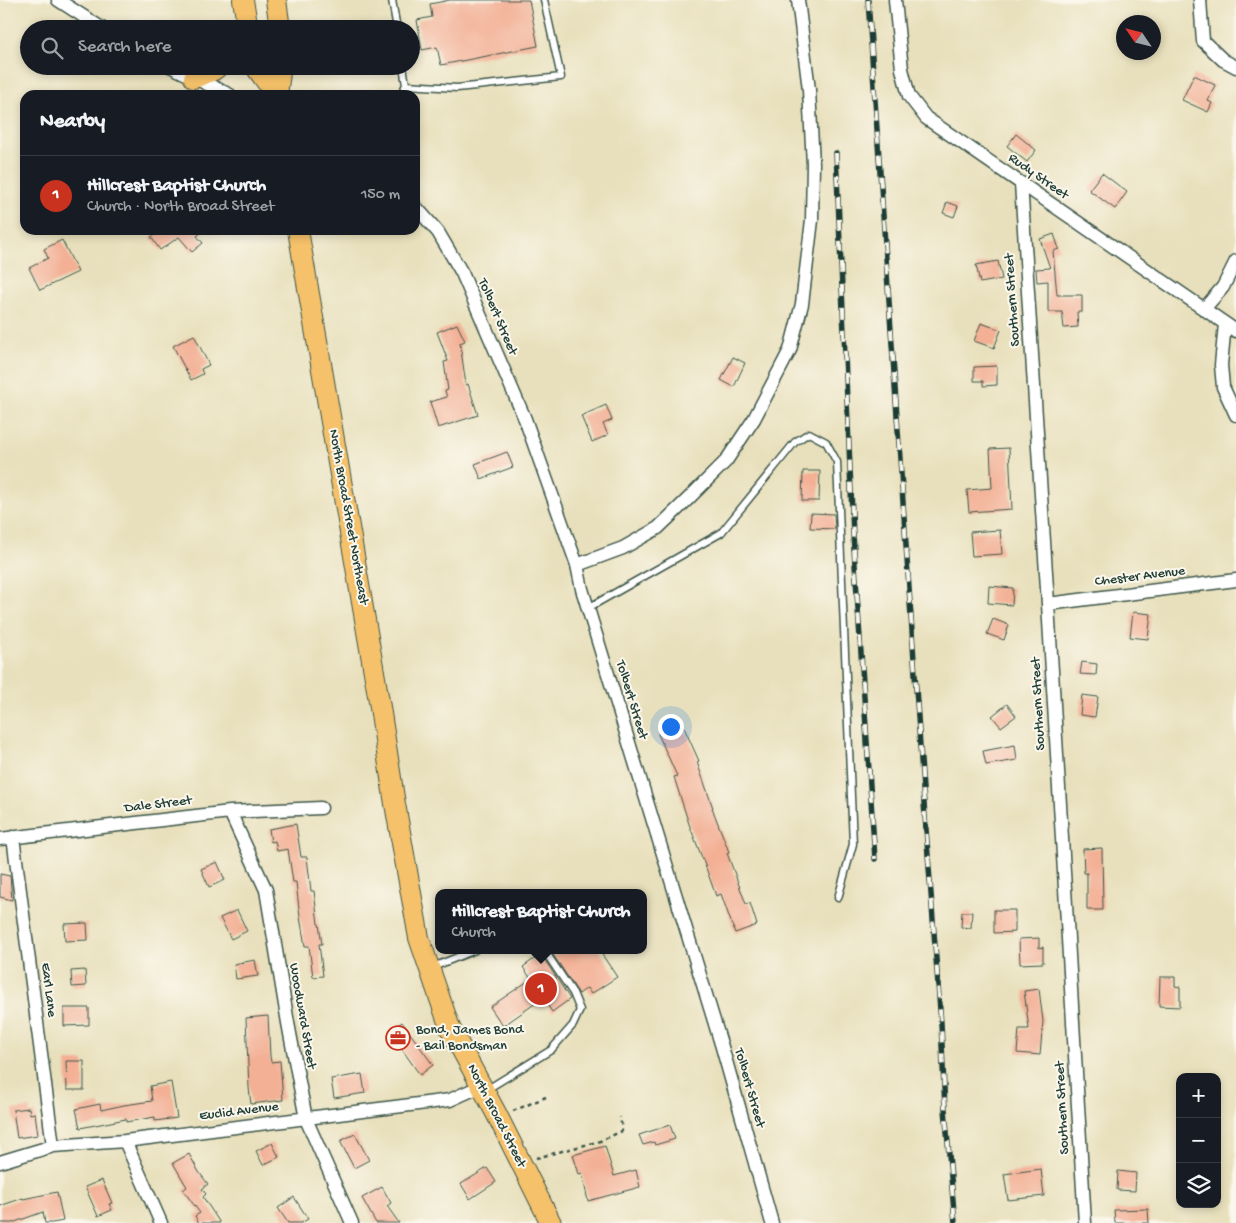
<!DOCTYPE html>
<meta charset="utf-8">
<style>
:root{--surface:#171b24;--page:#242831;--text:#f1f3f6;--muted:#9ea1a6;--line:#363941;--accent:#c8321e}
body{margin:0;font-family:"Gochi Hand",sans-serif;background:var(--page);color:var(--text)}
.controls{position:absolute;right:15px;bottom:15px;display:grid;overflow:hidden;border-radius:10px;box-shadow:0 2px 8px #0003}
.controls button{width:45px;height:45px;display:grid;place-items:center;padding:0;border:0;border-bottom:1px solid var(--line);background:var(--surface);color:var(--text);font:25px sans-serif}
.compass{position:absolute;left:1116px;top:15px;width:45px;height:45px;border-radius:50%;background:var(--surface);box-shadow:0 2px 8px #0003;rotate:305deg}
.you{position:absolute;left:670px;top:726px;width:18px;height:18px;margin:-12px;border:4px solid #fff;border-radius:50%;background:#1a73e8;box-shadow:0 0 0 8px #1a73e833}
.badge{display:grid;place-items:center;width:32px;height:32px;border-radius:50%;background:var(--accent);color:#fff;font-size:16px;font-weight:700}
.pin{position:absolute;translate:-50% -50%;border:2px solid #fff;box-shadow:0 1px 5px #0006}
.popup{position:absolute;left:435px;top:889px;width:212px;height:65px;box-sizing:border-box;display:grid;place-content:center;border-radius:10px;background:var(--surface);filter:drop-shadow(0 1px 4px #0005);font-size:16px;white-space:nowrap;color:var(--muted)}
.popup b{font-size:19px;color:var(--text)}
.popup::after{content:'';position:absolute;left:50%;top:100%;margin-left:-10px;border:10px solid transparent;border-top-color:var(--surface)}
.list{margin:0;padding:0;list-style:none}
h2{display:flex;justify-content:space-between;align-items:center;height:65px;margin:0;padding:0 20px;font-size:21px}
h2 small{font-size:16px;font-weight:400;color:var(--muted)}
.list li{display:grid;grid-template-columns:32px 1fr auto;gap:15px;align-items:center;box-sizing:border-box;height:80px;padding:0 20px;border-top:1px solid var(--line)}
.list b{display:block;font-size:19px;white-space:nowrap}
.list p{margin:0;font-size:16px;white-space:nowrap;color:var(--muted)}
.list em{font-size:16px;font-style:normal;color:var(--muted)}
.icon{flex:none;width:28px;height:28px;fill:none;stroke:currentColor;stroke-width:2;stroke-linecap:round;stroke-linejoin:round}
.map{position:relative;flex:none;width:1236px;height:1223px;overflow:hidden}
.search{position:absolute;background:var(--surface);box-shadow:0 2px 8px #0003;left:20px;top:20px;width:400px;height:55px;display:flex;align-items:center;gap:12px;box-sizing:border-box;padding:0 18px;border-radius:28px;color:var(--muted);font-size:19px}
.panel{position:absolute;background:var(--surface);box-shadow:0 2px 8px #0003;left:20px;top:90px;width:400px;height:145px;border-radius:15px}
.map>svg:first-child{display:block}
</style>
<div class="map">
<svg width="1236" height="1223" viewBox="0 0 1236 1223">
<rect width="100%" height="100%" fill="#fbf7ec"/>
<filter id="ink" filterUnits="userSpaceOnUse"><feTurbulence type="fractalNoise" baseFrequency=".02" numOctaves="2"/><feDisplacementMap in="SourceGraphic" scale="10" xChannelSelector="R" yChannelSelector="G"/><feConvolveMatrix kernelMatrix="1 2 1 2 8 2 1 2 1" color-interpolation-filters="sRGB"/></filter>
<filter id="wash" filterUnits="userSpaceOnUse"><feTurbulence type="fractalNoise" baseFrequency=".0096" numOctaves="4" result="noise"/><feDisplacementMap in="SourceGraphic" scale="20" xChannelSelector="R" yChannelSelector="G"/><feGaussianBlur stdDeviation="1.12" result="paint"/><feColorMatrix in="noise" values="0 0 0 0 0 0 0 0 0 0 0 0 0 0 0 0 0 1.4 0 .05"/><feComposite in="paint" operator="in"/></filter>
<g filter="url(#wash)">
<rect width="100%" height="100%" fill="#e8e0bc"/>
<g id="blocks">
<!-- building -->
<path fill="#f3b095" d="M450 0H529L538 46 441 65 437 47 422 50 417 20 432 17 430 4Z
M1194 75 1215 85 1208 101 1212 103 1208 112 1182 100Z
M1016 134 1036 150 1027 162 1007 146Z
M1102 173 1127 192 1115 209 1089 190Z
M947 202 958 206 954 217 943 213Z
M161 230H204L197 236 203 243 192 252 179 237 160 250 151 237Z
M1054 234 1059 249 1053 251 1057 295H1082V312H1077L1078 327 1064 328 1062 312H1048V281L1037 282 1036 269 1050 268 1040 239Z
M62 240 78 272 40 290 29 268 48 258 44 249Z
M998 261 1002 279 980 283 976 265Z
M981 323 1001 330 994 348 974 341Z
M457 324 465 341 460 343 466 385 468 384 478 415 438 428 430 402 447 397 445 391 448 390 444 362 448 361 437 332Z
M194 335 209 365 201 369 203 374 191 380 173 346Z
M733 357 745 363 734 387 721 380Z
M997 366V385L983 386V381H974V367Z
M606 405 612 420 603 424 608 435 592 442 581 416Z
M1009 448 1012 509 969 512 967 490 992 488 990 449Z
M507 452 513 467 481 479 475 464Z
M803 471H820L819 501H802Z
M811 513 834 514 835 529 810 528Z
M1000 530 1002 554 972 556 970 532Z
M989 586 1013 588 1012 605 988 603Z
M1133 612 1151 614 1148 639 1130 637Z
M993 619 1009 625 1004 640 987 634Z
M1082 662 1097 664 1096 675 1080 674Z
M1082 695 1098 697 1095 717 1080 715Z
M1007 704 1016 716 1001 727 992 716Z
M682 723 699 761 697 762 713 808H712L729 852 727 853 746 904 750 903 757 925 735 933 721 894 716 896 706 868 689 824 674 777 677 776 658 734Z
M1015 745 1017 760 986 765 983 751Z
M296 824 301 857H307L311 891H314L318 924H319L322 944H319L323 976 313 977 309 946H305L300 917 296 882H293L288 849 277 851 275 841 271 842 269 829Z
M1102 848 1103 910H1087V873H1084L1083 849Z
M217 862 225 880 209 887 201 869Z
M0 874 10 876 12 900 0 897Z
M237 910 247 931 231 939 220 918Z
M994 910H1015V932L994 933Z
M962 912H972L971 928 961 927Z
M87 923 88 940 65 941 64 924Z
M1039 938V948L1043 947V963L1020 964 1019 939Z
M550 950H599L617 977 591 994 587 988 579 994Z
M541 954 570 999 552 1012 543 998 503 1026 490 1007 531 979 523 967Z
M255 960 258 976 236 979 234 964Z
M85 970 86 986 72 987 71 971Z
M1160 977H1175V986L1180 987V1007L1159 1006Z
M1039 989 1043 1021 1040 1055 1017 1053 1019 1029H1029L1024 991Z
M64 1008H89V1025L64 1026Z
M268 1016 270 1056 271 1062 280 1061 283 1100 251 1104 249 1088 246 1018Z
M402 1022 433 1065 420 1075 401 1048 406 1045 394 1028Z
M66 1061H84V1090H67Z
M362 1074 365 1093 334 1098 331 1079Z
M171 1082 177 1118 155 1121V1117L126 1122V1119L80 1128 76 1109 100 1104 101 1110 124 1105 152 1101 150 1086Z
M29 1108 30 1114 35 1113 38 1135 17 1138 13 1110Z
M670 1125 675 1139 655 1145 654 1142 643 1145 639 1135Z
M355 1134 369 1160 354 1168 340 1141Z
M272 1143 279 1157 263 1165 256 1151Z
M605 1146 614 1176 636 1170 640 1187 588 1201 582 1173 579 1174 573 1155Z
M189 1154 199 1172 208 1184 202 1189 206 1194 203 1197 220 1223H199L195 1216 200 1213 183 1190 187 1187 173 1163Z
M487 1168 496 1182 470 1199 461 1184Z
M1041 1169 1044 1196 1008 1200 1004 1174Z
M1118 1171 1136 1173 1135 1191 1117 1190Z
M102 1180 112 1203 109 1204 112 1210 98 1216 85 1187Z
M382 1187 391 1203 387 1206 399 1223H376L362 1198Z
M57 1192 63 1221 52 1223H45L43 1212 12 1223H0V1206L23 1198V1199Z
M294 1197 308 1219 301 1223H288L278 1208Z
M1148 1209 1149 1223H1115L1114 1210Z"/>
</g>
</g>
<g filter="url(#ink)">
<use href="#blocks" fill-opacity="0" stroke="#3d5548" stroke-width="1"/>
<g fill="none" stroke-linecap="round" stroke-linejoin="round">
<!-- lane casing -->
<g stroke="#3d5548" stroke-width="9">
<path id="lane" d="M392 0 397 29
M406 85 457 88 561 77 544 0
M400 95 406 85 403 66
M588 608 721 533 795 442 809 433 826 442 837 462 853 844 838 898
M433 967 475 950
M486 1090 551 1050 573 1025 580 1010 573 993 544 950"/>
</g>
<!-- street casing -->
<g stroke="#3d5548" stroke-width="15">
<path id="street" d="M58 0 103 29
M895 0 902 69 909 96 926 118 1236 331
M1200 0 1203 41 1223 60 1236 67
M170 66 230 95
M1021 183 1048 604 1085 1223
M415 206 438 232 462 273 525 419 577 565 582 589 722 1047 772 1223
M1204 309 1223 287 1236 261
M1225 324 1221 365 1223 387 1236 415
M577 565 623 548 658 528 687 500 726 461 754 419 790 350 802 304 812 220 813 164 809 90 798 0
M1048 604 1236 580
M230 812 266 890 288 1023 306 1119 352 1223
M13 837 53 1146
M0 839 230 812 321 808
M125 1141 161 1223
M0 1162 53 1146 125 1141 450 1100 481 1086"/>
</g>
<!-- primary casing -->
<g stroke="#3d5548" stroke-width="22">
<path id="primary" d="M243 0 248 29
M276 0 280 29
M255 66 276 95
M194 78 214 70 219 66
M277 95 281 66
M298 230 380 707 395 804 419 938 450 1028 496 1113 551 1223"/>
</g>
<!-- path -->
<path stroke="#3d5548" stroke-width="2.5" stroke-dasharray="4 4" stroke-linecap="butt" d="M513 1111 546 1097
M536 1158 600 1141 622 1131 620 1117"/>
<!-- lane -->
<use href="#lane" stroke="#fff" stroke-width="6"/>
<!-- street -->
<use href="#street" stroke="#fff" stroke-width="12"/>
<!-- primary -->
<use href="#primary" stroke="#f5c16b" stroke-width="20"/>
<!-- rail casing -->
<g stroke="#1f3d34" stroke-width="5.5">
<path id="rail" d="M868 0 924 803 941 1023 945 1109 955 1223
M836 153 853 535 875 859"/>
</g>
<!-- rail -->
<use href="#rail" stroke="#fbf7ec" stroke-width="4" stroke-dasharray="11" stroke-linecap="butt"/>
</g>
</g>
<!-- icons -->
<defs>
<g id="office-ring" transform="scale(1.25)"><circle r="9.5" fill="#fbf7ec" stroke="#c8321e" stroke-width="1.5"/><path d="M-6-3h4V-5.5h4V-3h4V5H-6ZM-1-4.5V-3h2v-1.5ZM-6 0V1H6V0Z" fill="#c8321e"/></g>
</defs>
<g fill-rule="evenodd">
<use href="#office-ring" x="398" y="1038"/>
</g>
<g text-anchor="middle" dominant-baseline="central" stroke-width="4" stroke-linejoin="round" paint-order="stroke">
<!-- street labels -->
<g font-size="14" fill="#1f3d34" stroke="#fbf7ec">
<text transform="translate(1038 177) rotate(35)">Rudy Street</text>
<text transform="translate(1013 300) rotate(-94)">Southern Street</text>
<text transform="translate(497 317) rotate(67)">Tolbert Street</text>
<text transform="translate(348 517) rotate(80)">North Broad Street Northeast</text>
<text transform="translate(1140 577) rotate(-7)">Chester Avenue</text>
<text transform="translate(631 700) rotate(73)">Tolbert Street</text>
<text transform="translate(1039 704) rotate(-93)">Southern Street</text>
<text transform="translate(158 805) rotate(-7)">Dale Street</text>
<text transform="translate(48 990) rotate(83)">Earl Lane</text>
<text transform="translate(302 1016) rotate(80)">Woodward Street</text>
<text transform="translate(749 1088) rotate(74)">Tolbert Street</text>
<text transform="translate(1063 1108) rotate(-93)">Southern Street</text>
<text transform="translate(239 1112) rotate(-7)">Euclid Avenue</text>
<text transform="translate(496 1116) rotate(63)">North Broad Street</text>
</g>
<!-- poi labels -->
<g font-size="14" fill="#1f3d34" stroke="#fbf7ec" text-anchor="start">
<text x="416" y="1030">Bond, James Bond<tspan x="416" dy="16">- Bail Bondsman</tspan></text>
</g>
</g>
</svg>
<div class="controls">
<button>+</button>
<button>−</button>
<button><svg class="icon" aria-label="layers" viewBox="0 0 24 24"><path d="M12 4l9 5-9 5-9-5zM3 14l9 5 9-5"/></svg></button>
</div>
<svg class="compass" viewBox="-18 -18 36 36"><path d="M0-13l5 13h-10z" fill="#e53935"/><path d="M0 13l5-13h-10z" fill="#9ea1a6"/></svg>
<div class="you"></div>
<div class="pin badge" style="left:541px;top:989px">1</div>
<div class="popup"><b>Hillcrest Baptist Church</b>Church</div>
<div class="search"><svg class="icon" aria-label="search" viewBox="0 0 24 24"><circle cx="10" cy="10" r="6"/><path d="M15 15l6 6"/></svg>Search here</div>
<section class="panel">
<h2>Nearby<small></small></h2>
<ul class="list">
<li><span class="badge">1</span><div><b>Hillcrest Baptist Church</b><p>Church · North Broad Street</p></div><em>150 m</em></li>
</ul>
</section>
</div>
